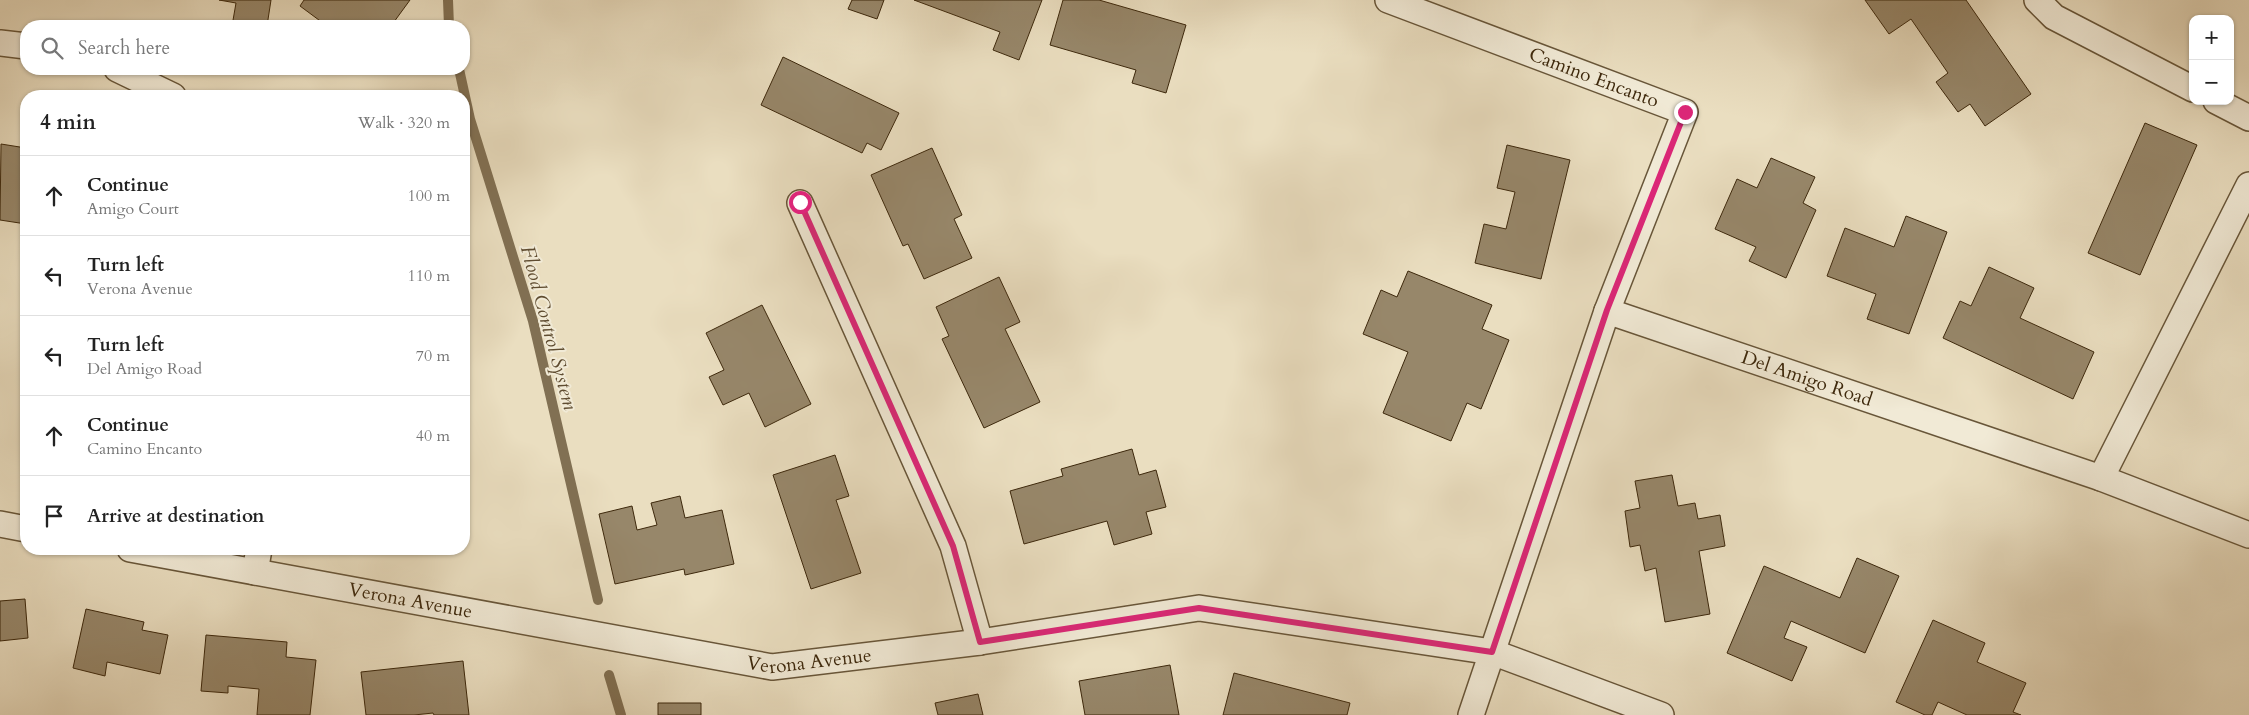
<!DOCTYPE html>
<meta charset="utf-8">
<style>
:root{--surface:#fff;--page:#f2f2f2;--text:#222;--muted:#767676;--line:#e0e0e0}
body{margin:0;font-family:Cardo,serif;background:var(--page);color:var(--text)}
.controls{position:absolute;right:15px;top:15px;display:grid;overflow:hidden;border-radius:10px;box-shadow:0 1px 4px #0004}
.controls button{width:45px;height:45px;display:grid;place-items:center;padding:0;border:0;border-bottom:1px solid var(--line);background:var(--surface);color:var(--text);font:25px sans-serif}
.stop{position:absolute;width:15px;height:15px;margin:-11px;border:4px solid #db2777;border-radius:50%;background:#fff}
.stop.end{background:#db2777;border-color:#fff;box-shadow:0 1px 5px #0008}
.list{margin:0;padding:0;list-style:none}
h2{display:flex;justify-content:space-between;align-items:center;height:65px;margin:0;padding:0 20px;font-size:21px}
h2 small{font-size:16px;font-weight:400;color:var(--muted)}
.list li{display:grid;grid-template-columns:32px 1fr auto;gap:15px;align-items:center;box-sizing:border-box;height:80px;padding:0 20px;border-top:1px solid var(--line)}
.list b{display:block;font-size:19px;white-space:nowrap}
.list p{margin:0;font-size:16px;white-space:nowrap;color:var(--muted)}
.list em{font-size:16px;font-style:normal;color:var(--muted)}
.icon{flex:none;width:28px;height:28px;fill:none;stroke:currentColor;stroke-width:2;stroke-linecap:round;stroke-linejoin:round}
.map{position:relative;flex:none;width:2249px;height:715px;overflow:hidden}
.search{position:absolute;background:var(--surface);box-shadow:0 1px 4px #0004;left:20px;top:20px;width:450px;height:55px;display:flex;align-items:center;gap:12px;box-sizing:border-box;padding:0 18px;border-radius:20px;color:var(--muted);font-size:19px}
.panel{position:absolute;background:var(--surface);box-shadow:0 1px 4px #0004;left:20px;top:90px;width:450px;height:465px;border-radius:20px}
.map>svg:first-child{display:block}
</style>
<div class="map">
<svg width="2249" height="715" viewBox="0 0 2249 715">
<rect width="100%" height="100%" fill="#eadec0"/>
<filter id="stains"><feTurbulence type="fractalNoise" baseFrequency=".004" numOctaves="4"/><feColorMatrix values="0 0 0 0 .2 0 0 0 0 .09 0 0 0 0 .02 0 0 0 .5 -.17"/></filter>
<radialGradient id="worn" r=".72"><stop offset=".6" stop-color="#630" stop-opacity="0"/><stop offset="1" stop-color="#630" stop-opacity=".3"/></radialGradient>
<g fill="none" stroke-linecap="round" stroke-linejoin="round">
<!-- stream -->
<path stroke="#817053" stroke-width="10" d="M448 0 449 26
M459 69 470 119 533 321 598 600
M609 675 621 715"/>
</g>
<!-- building -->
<path fill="#97876a" stroke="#3d280c" d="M219 0H271L267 26H232L236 3Z
M304 0H410L391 26H327L300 6Z
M852 0H884L877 19 848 9Z
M914 0H1042L1019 60 993 50 1000 32Z
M1063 0H1099L1186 25 1166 93 1132 83 1136 70 1050 45Z
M1865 0H1966L2031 94 1985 126 1970 104 1958 112 1936 82 1948 73 1911 19 1889 34Z
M783 57 899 113 881 150 867 143 862 153 761 105Z
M2145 123 2197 145 2140 275 2088 253Z
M1 144 26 148V224L0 220Z
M1507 145 1570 160 1541 279 1475 263 1484 224 1506 229 1515 192 1497 188Z
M932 148 962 215 954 219 972 258 924 279 908 244 903 246 871 175Z
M1771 158 1815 177 1803 203 1816 210 1786 278 1749 261 1756 247 1715 229 1737 179 1757 188Z
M1906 216 1947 232 1909 334 1867 319 1876 294 1827 276 1845 228 1894 247Z
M1989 267 2034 288 2020 318 2094 352 2073 399 1943 338 1960 301 1971 306Z
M1408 271 1492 305 1482 329 1509 340 1481 409 1467 403 1451 441 1383 413 1408 352 1363 334 1381 290 1397 297Z
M999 277 1020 322 1005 329 1040 402 984 428 942 339 949 336 936 307Z
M762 305 811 404 765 427 749 393 723 405 709 377 724 370 706 333Z
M1132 449 1139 475 1156 470 1166 507 1146 512 1152 534 1114 545 1107 521 1024 544 1010 491 1063 476 1061 469Z
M835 455 849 496 836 500 861 573 811 589 773 475Z
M1672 475 1678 506 1695 503 1698 519 1720 515 1725 546 1699 551 1710 614 1665 622 1656 568 1645 571 1640 545 1630 547 1625 511 1640 508 1635 481Z
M680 496 685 518 722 510 734 564 685 575 684 569 615 584 599 514 632 506 637 530 657 525 651 503Z
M1857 558 1899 576 1865 653 1791 621 1784 638 1807 647 1792 681 1727 653 1764 566 1840 598Z
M25 599 28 638 0 641V601Z
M86 609 144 622 142 630 168 635 160 674 107 662 105 676 73 668Z
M1933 620 1985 643 1977 662 2026 683 2013 712 2021 715H1967L1938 702 1932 715H1925L1896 702Z
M206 635 287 642 286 657 316 660 310 715H257L259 689 228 686V693L201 691Z
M463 661 469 715H434L433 713 414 715H366L361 672Z
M1170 665 1179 715H1085L1079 681Z
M1234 673 1350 703 1347 715H1223Z
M978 694 983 715H938L935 703Z
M658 703H701V715H658Z"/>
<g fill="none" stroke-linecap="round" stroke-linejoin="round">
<!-- street casing -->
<g stroke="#685639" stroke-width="28">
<g id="street">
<path id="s1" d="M1388 0 1685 112 1607 311 1471 715"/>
<path d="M2037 0 2054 17 2193 89"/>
<path d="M0 43 26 46"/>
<path d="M117 69 173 96"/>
<path d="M2216 101 2249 118"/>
<path d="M800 203 953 546 980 642"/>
<path id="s2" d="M1607 311 2101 478 2249 185"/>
<path d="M2101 478 2249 535"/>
<path d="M0 524 26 529"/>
<path id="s3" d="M130 549 772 667 980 642 1199 608 1492 652 1661 715"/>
<path d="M255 572 259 549"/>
</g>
</g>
<!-- street -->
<use href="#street" stroke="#f1ead6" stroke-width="25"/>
</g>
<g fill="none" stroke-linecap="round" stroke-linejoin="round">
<!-- route -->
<path stroke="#db2777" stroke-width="6" d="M800 202 953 546 980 642 1199 608 1492 652 1607 310 1685 112"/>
</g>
<g text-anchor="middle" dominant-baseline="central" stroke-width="4" stroke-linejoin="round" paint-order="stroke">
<!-- street labels -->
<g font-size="19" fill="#3d280c" stroke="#f1ead6">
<text stroke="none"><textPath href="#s1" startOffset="220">Camino Encanto</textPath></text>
<text stroke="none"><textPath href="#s2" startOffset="211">Del Amigo Road</textPath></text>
<text stroke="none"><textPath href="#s3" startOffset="285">Verona Avenue</textPath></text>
<text stroke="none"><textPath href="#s3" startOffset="690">Verona Avenue</textPath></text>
</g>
<!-- water labels -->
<g font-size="20" font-style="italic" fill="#5f4c30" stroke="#f1ead6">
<text transform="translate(549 328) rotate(75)">Flood Control System</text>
</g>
</g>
<rect width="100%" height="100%" filter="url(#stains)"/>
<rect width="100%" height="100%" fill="url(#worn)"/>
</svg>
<div class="controls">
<button>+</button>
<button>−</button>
</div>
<div class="stop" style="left:800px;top:202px"></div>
<div class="stop end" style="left:1685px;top:112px"></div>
<div class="search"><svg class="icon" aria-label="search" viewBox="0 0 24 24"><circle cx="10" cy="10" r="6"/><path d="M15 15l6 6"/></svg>Search here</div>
<section class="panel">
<h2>4 min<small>Walk · 320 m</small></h2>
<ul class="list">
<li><svg class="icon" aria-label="ahead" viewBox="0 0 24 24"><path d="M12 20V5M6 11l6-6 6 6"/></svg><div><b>Continue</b><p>Amigo Court</p></div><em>100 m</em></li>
<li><svg class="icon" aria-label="left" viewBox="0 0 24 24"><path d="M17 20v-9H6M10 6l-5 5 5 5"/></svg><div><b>Turn left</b><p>Verona Avenue</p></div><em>110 m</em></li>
<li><svg class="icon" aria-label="left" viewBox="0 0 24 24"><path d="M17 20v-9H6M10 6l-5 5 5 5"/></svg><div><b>Turn left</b><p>Del Amigo Road</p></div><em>70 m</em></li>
<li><svg class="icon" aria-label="ahead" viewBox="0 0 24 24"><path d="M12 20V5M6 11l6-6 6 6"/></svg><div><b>Continue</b><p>Camino Encanto</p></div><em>40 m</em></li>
<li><svg class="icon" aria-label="arrive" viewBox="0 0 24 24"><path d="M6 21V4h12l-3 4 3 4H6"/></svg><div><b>Arrive at destination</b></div></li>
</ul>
</section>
</div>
